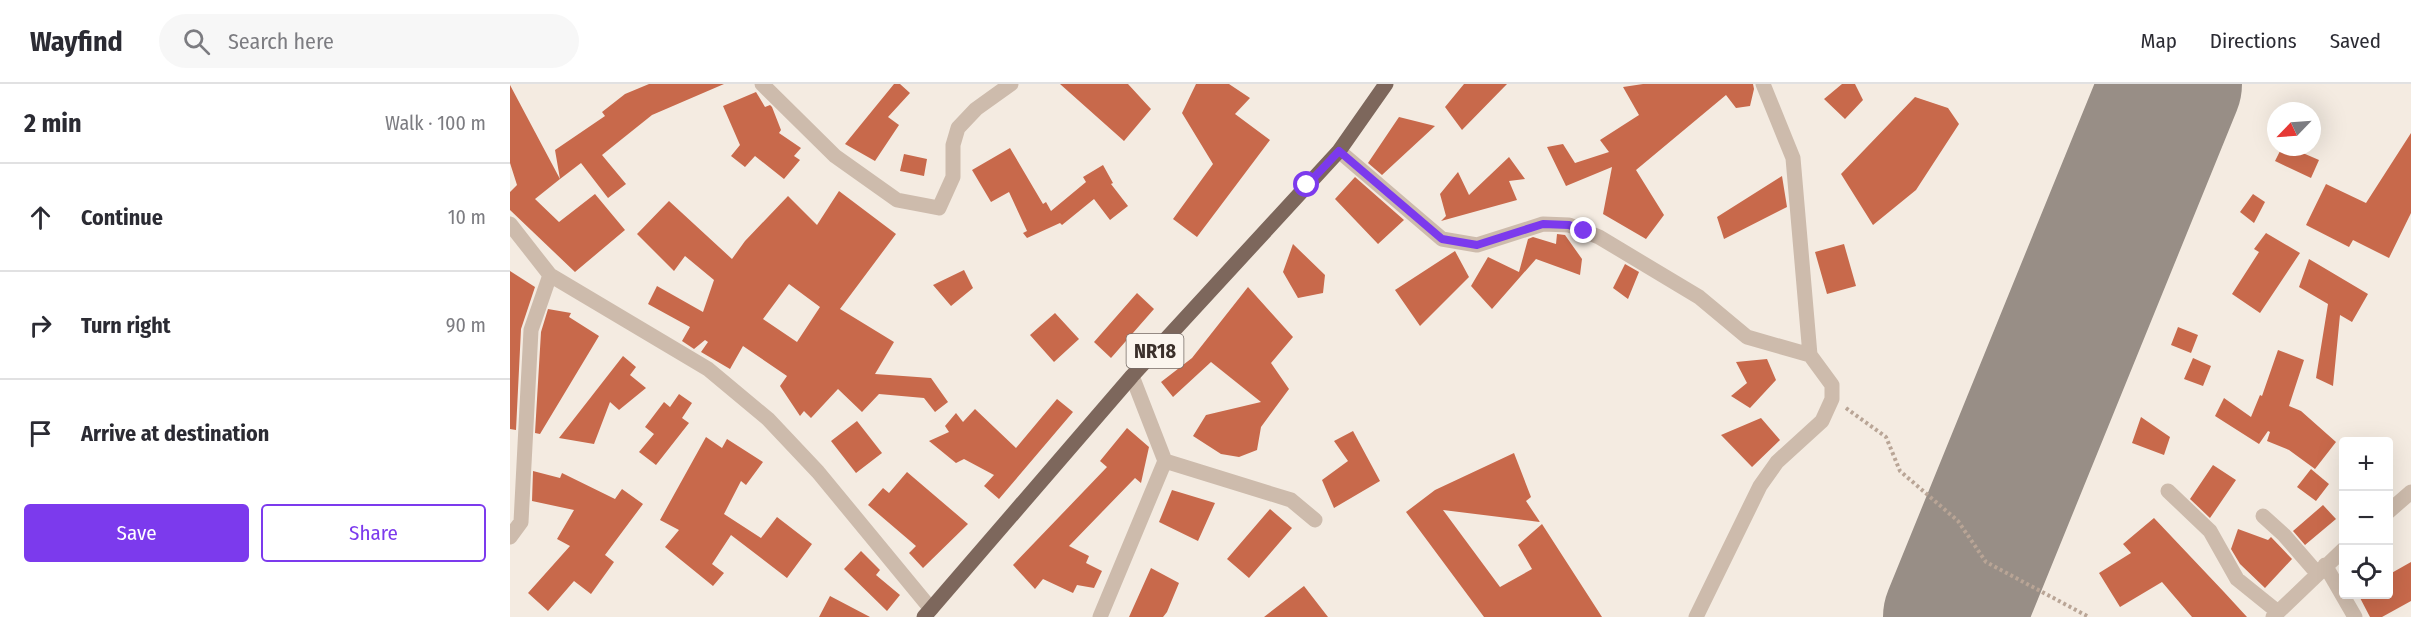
<!DOCTYPE html>
<meta charset="utf-8">
<style>
:root{--surface:#fff;--page:#f7f7f7;--text:#2b2b33;--muted:#7c7c81;--line:#e1e1e2;--accent:#7c3aed}
body{margin:0;font-family:"Fira Sans Condensed",sans-serif;background:var(--page);color:var(--text)}
.controls{position:absolute;right:18px;bottom:18px;display:grid;overflow:hidden;border-radius:6px;box-shadow:0 6px 24px #0002}
.controls button{width:54px;height:54px;display:grid;place-items:center;padding:0;border:0;border-bottom:2px solid var(--line);background:var(--surface);color:var(--text);font:30px sans-serif}
.compass{position:absolute;left:1757px;top:18px;width:54px;height:54px;border-radius:50%;background:var(--surface);box-shadow:0 6px 24px #0002;rotate:245deg}
.stop{position:absolute;width:18px;height:18px;margin:-14px;border:4px solid #7c3aed;border-radius:50%;background:#fff}
.stop.end{background:#7c3aed;border-color:#fff;box-shadow:0 2px 6px #0008}
.list{margin:0;padding:0;list-style:none}
h2{display:flex;justify-content:space-between;align-items:center;height:78px;margin:0;padding:0 24px;font-size:26px}
h2 small{font-size:20px;font-weight:400;color:var(--muted)}
.list li{display:grid;grid-template-columns:39px 1fr auto;gap:18px;align-items:center;box-sizing:border-box;height:108px;padding:0 24px;border-top:2px solid var(--line)}
.list b{display:block;font-size:22px;white-space:nowrap}
.list em{font-size:20px;font-style:normal;color:var(--muted)}
.actions{display:flex;gap:12px;padding:18px 24px}
.actions a{flex:1;padding:14px 0;border:2px solid var(--accent);border-radius:6px;text-align:center;font-size:21px;color:var(--accent)}
.actions .main{background:var(--accent);color:#fff}
.icon{flex:none;width:33px;height:33px;fill:none;stroke:currentColor;stroke-width:2;stroke-linecap:round;stroke-linejoin:round}
.map{position:relative;flex:none;width:1901px;height:533px;overflow:hidden}
header{display:flex;align-items:center;gap:36px;box-sizing:border-box;height:84px;padding:0 30px;background:var(--surface);border-bottom:2px solid var(--line)}
header strong{font-size:28px}
nav{display:flex;gap:33px;margin-inline-start:auto;font-size:21px}
.search{width:420px;height:54px;background:var(--page);display:flex;align-items:center;gap:15px;box-sizing:border-box;padding:0 21px;border-radius:33px;color:var(--muted);font-size:22px}
main{display:flex}
aside{flex:1;background:var(--surface)}
.map>svg:first-child{display:block}
</style>
<header>
<strong>Wayfind</strong>
<div class="search"><svg class="icon" aria-label="search" viewBox="0 0 24 24"><circle cx="10" cy="10" r="6"/><path d="M15 15l6 6"/></svg>Search here</div>
<nav><a>Map</a><a>Directions</a><a>Saved</a></nav>
</header>
<main>
<aside>
<h2>2 min<small>Walk · 100 m</small></h2>
<ul class="list">
<li><svg class="icon" aria-label="ahead" viewBox="0 0 24 24"><path d="M12 20V5M6 11l6-6 6 6"/></svg><div><b>Continue</b></div><em>10 m</em></li>
<li><svg class="icon" aria-label="right" viewBox="0 0 24 24"><path d="M7 20v-9h11M14 6l5 5-5 5"/></svg><div><b>Turn right</b></div><em>90 m</em></li>
<li><svg class="icon" aria-label="arrive" viewBox="0 0 24 24"><path d="M6 21V4h12l-3 4 3 4H6"/></svg><div><b>Arrive at destination</b></div></li>
</ul>
<div class="actions"><a class="main">Save</a><a>Share</a></div>
</aside>
<div class="map">
<svg width="1901" height="533" viewBox="0 0 1901 533">
<rect width="100%" height="100%" fill="#f4ebe1"/>
<g fill="none" stroke-linecap="round" stroke-linejoin="round">
<!-- runway -->
<path stroke="#988e86" stroke-width="142" d="M1444 533 1661 0"/>
</g>
<!-- building -->
<path fill="#c8694b" fill-rule="evenodd" d="M139 0H214L142 31 92 71 116 100 98 114 71 79 50 95 45 66 95 32 92 28 115 10Z
M384 0H390L400 9 378 33 389 41 365 77 335 60Z
M550 0H618L641 25 614 57Z
M686 0H719L740 14 725 30 760 56 687 153 663 135 703 80 672 29Z
M954 0H997L952 46 935 23Z
M1133 0H1243L1244 5 1240 22 1226 24 1216 11 1126 86 1154 131 1136 155 1093 130 1102 83 1056 102 1037 63 1053 60 1065 79 1099 68 1090 56 1129 31 1113 3Z
M1332 0H1345L1353 16 1335 35 1314 15Z
M0 1 50 95 25 115 49 138 85 110 115 146 65 188 0 126V108L7 101 0 79Z
M246 8 255 23 260 21 262 23 271 46 269 49 291 64 284 72 290 76 274 95 245 72 235 83 221 72 230 61 213 22Z
M1405 13 1438 24 1449 40 1406 106 1363 141 1331 90Z
M889 33 925 42 872 91 858 79Z
M1901 49V129L1879 174 1843 156 1839 163 1796 141 1816 100 1856 119Z
M1772 63H1779L1809 76 1801 94 1765 77Z
M500 64 533 120 536 118 541 127 576 98 573 93 593 81 603 99 601 100 618 122 600 136 584 115 552 141 550 139 517 154 513 149 517 147 499 108 481 118 462 86Z
M394 70 417 75 414 92 390 87Z
M999 73 1015 95 999 97 1007 116 931 137 936 132 930 110 948 88 959 111Z
M1272 92 1277 123 1214 155 1207 133Z
M845 93 894 136 868 160 825 115Z
M329 107 386 150 330 225 384 258 365 290 421 294 438 318 425 328 414 314 369 310 352 328 328 305 301 334 294 327 290 332 270 302 277 292 233 262 220 285 191 268 198 258 195 256 184 265 172 257 180 243 138 220 147 202 193 228 204 196 175 172 164 187 127 150 159 117 222 175 235 157 278 112 307 141ZM279 200 310 223 287 258 253 235Z
M1743 110 1755 118 1744 139 1730 128Z
M1756 149 1790 169 1750 229 1722 210 1749 168 1744 165Z
M1047 150 1055 151 1072 175 1070 191 1026 175 982 225 961 202 978 173 1009 188 1018 155 1023 153 1046 160Z
M783 160 815 191 813 209 788 214 773 188Z
M1334 160 1346 202 1317 210 1305 168Z
M945 167 959 193 910 242 885 206Z
M1799 175 1858 210 1842 238 1830 231 1823 302 1806 294 1818 220 1789 203Z
M1115 180 1129 188 1118 215 1103 204Z
M454 186 463 204 441 222 423 201Z
M0 187 25 203 11 245 6 346 0 345Z
M738 203 783 253 761 279 779 305 751 343 747 366 729 373 711 370 683 352 696 331 751 318 701 278 663 313 651 298 682 274Z
M627 209 644 225 601 274 584 258Z
M38 225 61 229 59 233 89 252 30 350 25 349 31 248Z
M545 229 569 255 544 278 520 251Z
M1668 243 1688 251 1681 269 1661 261Z
M1768 266 1794 276 1779 322 1791 327 1826 358 1805 385 1779 366 1757 357 1760 348 1758 347 1749 360 1705 332 1714 314 1741 333 1750 311 1752 312Z
M113 272 126 283 120 291 136 304 109 326 100 318 84 360 49 354Z
M1683 274 1701 282 1693 302 1674 295Z
M1257 275 1266 296 1240 324 1221 312 1237 299 1226 278Z
M169 310 182 319 172 334 179 339 146 381 129 368 144 350 135 343 154 318 160 323Z
M547 315 563 328 489 415 474 402 484 391 454 375 446 379 419 357 439 348 435 342 446 329 453 338 465 325 506 364Z
M1631 333 1660 353 1654 371 1622 359Z
M1251 334 1270 356 1242 383 1211 351Z
M347 337 372 369 346 389 321 357Z
M617 344 639 363 631 399 625 394 559 462 579 472 576 479 592 487 584 504 567 501 563 509 533 495 525 505 503 481 597 383 590 377Z
M843 347 870 397 824 424 812 396 838 377 824 357Z
M196 353 212 364 217 355 253 378 236 401 231 397 214 430 251 454 267 433 302 460 277 494 221 451 202 480 214 489 203 502 155 463 169 446 150 436Z
M1004 369 1021 413 1016 417 1030 438 933 426 990 503 1022 485 1008 461 1032 440 1092 533H974L896 428 925 406Z
M1703 381 1726 396 1700 434 1680 415Z
M1801 385 1819 400 1806 417 1787 403Z
M23 387 50 394 52 389 105 415 112 405 133 420 95 471 104 478 81 510 64 497 38 527 18 509 60 462 47 455 64 426 22 417Z
M397 388 458 440 413 484 399 469 406 462 358 421 373 404 379 409Z
M662 406 705 419 688 457 649 438Z
M1813 421 1826 435 1795 461 1783 447Z
M760 425 782 444 739 494 717 475Z
M1644 434 1714 508 1737 533H1682L1652 498 1610 523 1589 489 1621 469 1613 460Z
M1728 445 1758 456 1761 453 1782 475 1755 504 1730 480 1721 465Z
M351 467 370 486 366 491 390 511 377 527 334 485Z
M1901 478V517L1872 533H1860L1848 510H1878V491Z
M641 484 669 499 657 528 653 533H619Z
M794 502 818 533H754Z
M320 512 360 533H309Z"/>
<g fill="none" stroke-linecap="round" stroke-linejoin="round">
<!-- path -->
<path stroke="#b9a596" stroke-width="4" stroke-dasharray="3 3" stroke-linecap="butt" d="M1336 324 1376 353 1390 387 1448 437 1476 478 1579 533"/>
<!-- minor -->
<path stroke="#cdbbac" stroke-width="15" d="M252 0 325 72 387 116 429 124 443 93V61L448 44 466 25 501 0
M829 67 932 155 967 161 1033 140 1059 141 1089 153 1189 213 1237 253 1300 271
M0 140 40 191 198 285 258 335 308 388 421 525
M655 377 781 416 805 436
M1658 407 1700 447 1727 495 1768 528
M1878 428 1901 408
M1753 432 1774 451 1807 489
M0 453 11 438 21 246 40 191
M1815 481 1845 533
M590 533 655 377 622 292
M1186 533 1250 402 1267 378 1312 337 1322 315V301L1300 271 1283 74 1253 0
M1763 533 1834 465"/>
<!-- major -->
<path stroke="#7d675c" stroke-width="15" d="M414 533 622 292 829 67 876 0"/>
</g>
<g fill="none" stroke-linecap="round" stroke-linejoin="round">
<!-- route -->
<path stroke="#7c3aed" stroke-width="8" d="M797 101 829 67 932 155 967 161 1033 140 1059 141 1074 147"/>
</g>
<g text-anchor="middle" dominant-baseline="central" stroke-width="4.5" stroke-linejoin="round" paint-order="stroke">
<!-- shield labels -->
<rect fill="#fbf5ee" stroke="#756b66" stroke-width="1.5" x="616.5" y="250" width="57" height="34" rx="4.5"/>
<g font-size="20" font-weight="bold" fill="#3b302b">
<text x="645" y="267">NR18</text>
</g>
</g>
</svg>
<div class="controls">
<button>+</button>
<button>−</button>
<button><svg class="icon" aria-label="locate" viewBox="0 0 24 24"><circle cx="12" cy="12" r="6"/><path d="M12 2v4M12 18v4M2 12h4M18 12h4"/></svg></button>
</div>
<svg class="compass" viewBox="-18 -18 36 36"><path d="M0-13l5 13h-10z" fill="#e53935"/><path d="M0 13l5-13h-10z" fill="#7c7c81"/></svg>
<div class="stop" style="left:797px;top:101px"></div>
<div class="stop end" style="left:1074px;top:147px"></div>
</div>
</main>
